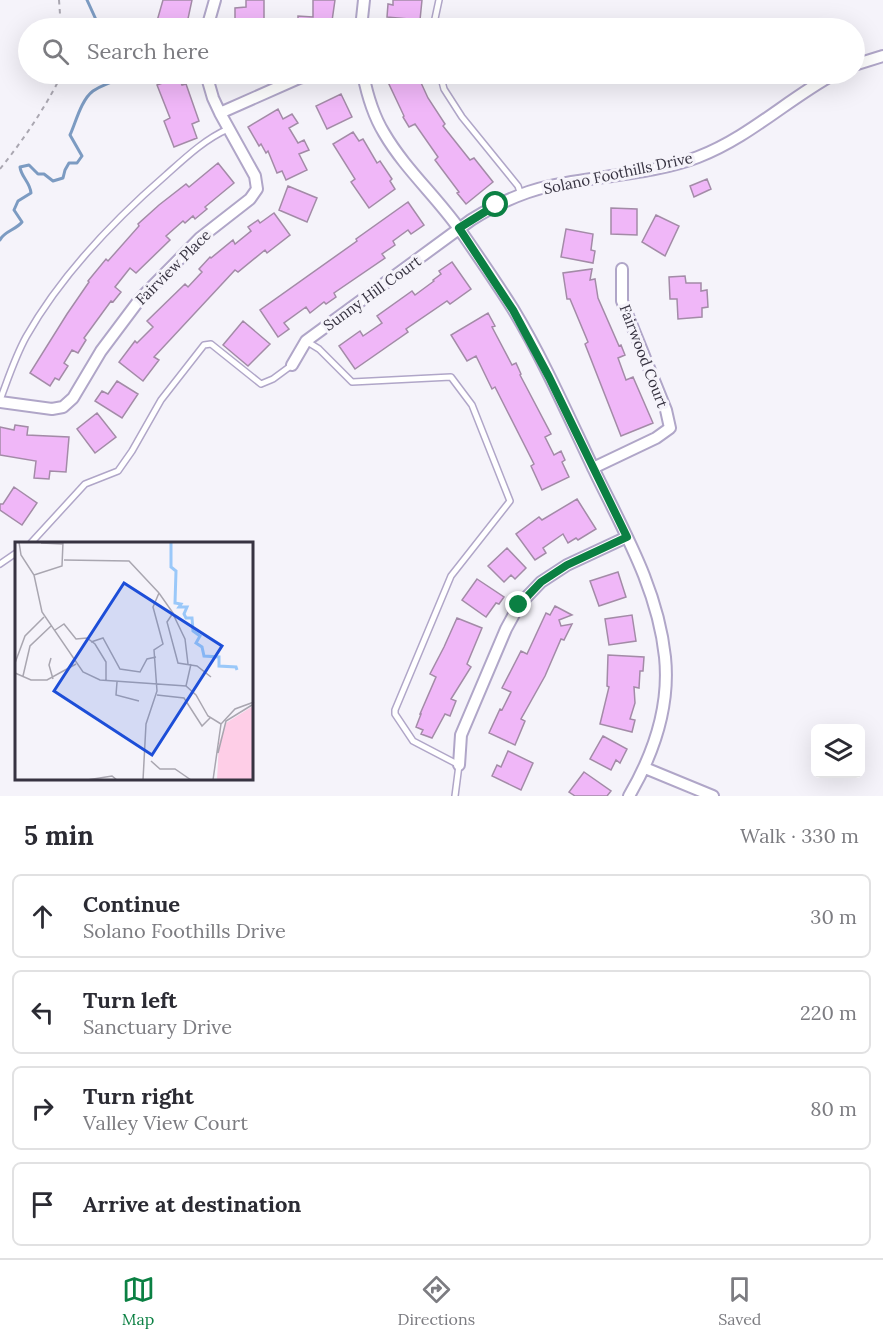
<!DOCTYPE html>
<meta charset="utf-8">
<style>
:root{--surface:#fff;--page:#f2f2f3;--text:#2b2b33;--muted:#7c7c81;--line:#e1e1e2;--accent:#0b8043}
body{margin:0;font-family:Lora,serif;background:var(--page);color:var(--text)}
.controls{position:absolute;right:18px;bottom:18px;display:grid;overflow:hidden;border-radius:9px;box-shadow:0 6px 24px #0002}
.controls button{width:54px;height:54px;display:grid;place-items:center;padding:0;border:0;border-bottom:2px solid var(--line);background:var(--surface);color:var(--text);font:30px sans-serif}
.stop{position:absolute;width:18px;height:18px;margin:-14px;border:4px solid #0b8043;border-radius:50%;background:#fff}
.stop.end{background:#0b8043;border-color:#fff;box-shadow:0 2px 6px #0008}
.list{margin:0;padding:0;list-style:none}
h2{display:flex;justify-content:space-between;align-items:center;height:78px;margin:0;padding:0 24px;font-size:26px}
h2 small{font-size:20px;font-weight:400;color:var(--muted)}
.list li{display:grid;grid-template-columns:39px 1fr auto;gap:18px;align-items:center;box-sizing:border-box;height:84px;margin:0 12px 12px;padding:0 12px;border:2px solid var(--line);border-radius:9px}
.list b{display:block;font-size:22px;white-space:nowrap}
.list p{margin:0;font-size:20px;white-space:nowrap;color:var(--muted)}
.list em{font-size:20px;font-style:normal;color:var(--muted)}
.icon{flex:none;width:33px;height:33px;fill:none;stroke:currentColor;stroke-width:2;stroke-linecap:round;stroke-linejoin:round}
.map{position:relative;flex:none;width:883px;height:796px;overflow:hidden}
.search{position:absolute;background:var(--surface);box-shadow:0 6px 24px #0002;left:18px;right:18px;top:18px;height:66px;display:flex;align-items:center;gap:15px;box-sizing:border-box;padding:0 21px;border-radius:33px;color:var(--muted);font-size:22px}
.sheet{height:462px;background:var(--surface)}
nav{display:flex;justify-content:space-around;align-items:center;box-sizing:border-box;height:84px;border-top:2px solid var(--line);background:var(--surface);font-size:16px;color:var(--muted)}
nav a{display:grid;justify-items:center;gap:3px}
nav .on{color:var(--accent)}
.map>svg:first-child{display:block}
</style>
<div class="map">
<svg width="883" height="796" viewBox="0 0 883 796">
<rect width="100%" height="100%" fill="#f5f3fa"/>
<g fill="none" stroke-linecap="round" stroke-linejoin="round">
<!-- stream -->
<path stroke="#7c9bc2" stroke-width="3" d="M87 0 98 24 104 28
M0 240C4 231 16 230 22 222L14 210 18 201 31 193C30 182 21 177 20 167L29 165 38 174H44L53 181 63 178 65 170 69 163H77L82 156 70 135C76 122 81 100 93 91 104 83 112 85 121 74"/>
</g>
<!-- building -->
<path fill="#f0b7f8" stroke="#a38ba7" stroke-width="1.5" d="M163 0H192L186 28H155Z
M246 0H264V28H235V8L246 7Z
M313 0H335L331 28H298V16L313 17Z
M393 0H422L420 20 387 17 388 4 393 5Z
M406 74H417L428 98 445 124 443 126 470 160 474 158 493 182 466 204 457 193 459 192 435 160 438 157 415 124 409 127 403 117 404 116 388 82Z
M179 77 182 85 186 84 199 121 192 124 197 138 174 147 164 121 170 118 157 85Z
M341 94 352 117 327 129 316 106Z
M278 109 283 119 292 114 298 123 289 128 298 143 304 140 309 150 299 154 307 170 286 180 282 171 277 173 268 151 266 153 261 144 259 146 248 127Z
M353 132 359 141 363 139 377 163 380 161 392 179 390 181 395 189 369 208 351 182 355 179 333 144Z
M218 163 234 183 205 207 207 209 195 219 193 216 185 223 183 221 166 236 170 240 136 273 130 268 115 287 121 292 113 302 111 301 84 338 86 340 78 353 72 350 64 363 68 366 59 380 55 378 50 386 30 373 67 314 89 282 88 281 106 259 108 261 139 226 138 224 159 205 186 184 189 187Z
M707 179 711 189 694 197 690 186Z
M288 186 317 198 307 222 279 210Z
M408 202 424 225 411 234 408 230 393 241 395 245 382 254 385 258 334 293 336 297 326 304 324 302 310 313 306 307 284 323 289 329 278 337 260 310 357 241 356 239Z
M611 208 637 209V235L611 234Z
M274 213 290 235 267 253 265 250 238 272 235 270 154 357 159 360 143 381 119 362 135 341 137 343 153 327 147 321 185 284 188 287 202 272 199 269 210 257 211 258 233 240 235 244 251 231 248 227 258 220 260 223Z
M656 215 679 226 665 256 642 242Z
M566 229 593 234 591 250 595 251 593 263 561 257Z
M452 262 471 289 450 304 447 301 406 329 408 332 355 369 339 346 360 331 363 336 382 323 377 316 412 291 415 295 434 281 433 280 441 274 439 271Z
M592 269 590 280 595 279 598 298 619 346 621 345 625 355 618 358 626 380 633 377 653 423 621 436 585 344 588 342 570 299H567L563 273Z
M685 276 686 283H701V291L707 290 708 307 702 308V317L678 319 677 299H670L669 277Z
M488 313 495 326 492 327 512 365 516 363 521 374 520 375 551 434 545 437 554 455 561 451 565 460 562 462 569 477 542 490 531 466 534 464 495 387 492 389 476 356 467 361 451 335Z
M243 321 270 344 248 366 223 345Z
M117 381 138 394 122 418 95 401 102 391 108 394Z
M97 413 116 437 95 453 77 429Z
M15 425 28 427 27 435 69 437 66 472 50 471 49 479 34 478 36 461 0 455V427L14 430Z
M14 487 37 503 22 525 0 510V504H3Z
M577 499 596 529 578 540 576 538 568 543 563 534 543 548 546 553 535 560 516 534 539 517 542 520Z
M507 548 526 568 515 579 511 575 504 582 488 566Z
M618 572 626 597 599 606 590 581Z
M477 579 504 597 499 604 496 603 486 617 462 600Z
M555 606 572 615 559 620 561 626 572 624 564 640 561 639 545 676 521 719 525 721 515 745 489 733 500 709 502 710 511 692 502 688 521 651 527 654 546 613 550 615Z
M632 615 636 641 609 645 605 619Z
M457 618 482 628 467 664 471 667 451 699 456 701 450 716 445 714 432 738 421 734 423 730 416 727 421 714H420L436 677 430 674 444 647Z
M608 655 644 657 643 671H640L639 688 634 687 635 703 630 719 635 720 632 732 600 724 609 687 607 686Z
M603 736 627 749 620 763 616 760 611 770 590 759Z
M508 751 533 763 521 790 492 776 497 765 501 767Z
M584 772 611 791 607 796H575L569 792Z"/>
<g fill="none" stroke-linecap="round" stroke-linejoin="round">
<!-- lane casing -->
<g stroke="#b0a6c8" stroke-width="8">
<path id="lane" d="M433 28 439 0
M440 74 444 89 462 117 518 186 521 195
M306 341 319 349 352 382 451 377 472 405 510 501 451 576 395 710V714L413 741 459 765 455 796
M0 400C8 379 15 357 26 337 61 275 113 221 166 175 185 158 205 139 228 129
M30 544 85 484 118 471 132 451 161 400 204 345 211 344 261 384 273 379 292 365
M0 564 16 553"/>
</g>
<!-- street casing -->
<g stroke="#b0a6c8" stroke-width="14">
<path id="street" d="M207 28 215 0
M361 28 364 0
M854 65 883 56
M363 74C367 94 373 115 384 133 405 169 436 196 460 230 478 256 496 282 513 309 545 362 570 420 597 476 626 535 658 591 665 657 670 706 653 755 629 796
M220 113 299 78 314 74
M292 365 306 341 471 220C495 205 522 192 550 186 596 176 655 174 698 157 748 138 788 99 834 74
M0 402 52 409 63 407 73 398 101 351 140 299 200 238 250 199 257 189 255 176 220 113 213 98 206 74
M593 468 656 438 670 428 666 410 622 301V269
M459 765 461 735 506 629 519 605 541 582 567 565 627 537
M645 768 713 796"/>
</g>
<!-- path -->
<path stroke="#aaa7b1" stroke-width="2" stroke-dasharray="4.5 4.5" stroke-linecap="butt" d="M59 0 61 28
M0 169C24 139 45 108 62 74"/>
<!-- lane -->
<use href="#lane" stroke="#fff" stroke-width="5"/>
<!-- street -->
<use href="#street" stroke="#fff" stroke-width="10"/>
</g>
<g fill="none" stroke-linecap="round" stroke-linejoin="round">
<!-- route -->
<path stroke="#0b8043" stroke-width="8" d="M496 205 459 228 513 310 549 377 627 537 567 565 541 582 519 605"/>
</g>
<g text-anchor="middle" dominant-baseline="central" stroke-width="6" stroke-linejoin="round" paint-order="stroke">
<!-- street labels -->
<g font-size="15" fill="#373341" stroke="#f5f3fa">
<text transform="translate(618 173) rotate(-12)">Solano Foothills Drive</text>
<text transform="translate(173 267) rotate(-45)">Fairview Place</text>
<text transform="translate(372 293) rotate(-36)">Sunny Hill Court</text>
<text transform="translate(644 356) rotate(69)">Fairwood Court</text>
</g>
</g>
<!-- overview -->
<g transform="translate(15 542)">
<rect width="238" height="238" fill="#f5f3fa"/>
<path d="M238 164V238H202L204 201 211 181Z" fill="#fecee7"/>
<path fill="none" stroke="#9ac8f9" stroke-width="3" d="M156 0V25L161 29 160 61 166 62 164 65H172L169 72 171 76H177L178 89 185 94 181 101 187 105 189 114 204 115V124L221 125 222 128"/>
<path fill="none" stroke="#a9a6b0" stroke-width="1.5" d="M4 0 6 13 19 33 27 70 68 130 85 138 171 144 181 153 193 174 206 182M26 1 48 2M49 18 114 19 144 51M19 33 47 24 48 0M158 72 170 97 173 122M40 88 49 82 61 97 72 96 80 102 91 120V139M76 100 88 96 105 127 125 130 132 117 141 115M36 116 34 123 38 137M0 121 10 94 29 75M0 131 16 138H32L61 122M8 134 15 104 36 84M102 140 101 153 124 159M171 144 176 122M142 153 169 156 187 184 195 176M203 211 211 179 237 163M136 219 145 227H160L176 238M72 238 97 234 102 238M128 238 131 182 142 149 139 108 148 102 138 65 144 51 158 71 152 80 163 121 182 124 196 135M198 238 206 182 220 167 239 160"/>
<path fill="#1d4ed8" fill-opacity="0.15" stroke="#1d4ed8" stroke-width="3" d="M109 41 207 104 137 213 39 149Z"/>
<rect width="238" height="238" fill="none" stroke="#373341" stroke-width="3"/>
</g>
</svg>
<div class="controls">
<button><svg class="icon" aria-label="layers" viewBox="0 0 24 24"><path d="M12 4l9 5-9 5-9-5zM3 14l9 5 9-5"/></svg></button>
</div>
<div class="stop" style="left:496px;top:205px"></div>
<div class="stop end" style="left:519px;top:605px"></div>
<div class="search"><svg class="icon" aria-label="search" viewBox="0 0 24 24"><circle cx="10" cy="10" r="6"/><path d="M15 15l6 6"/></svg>Search here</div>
</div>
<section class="sheet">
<h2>5 min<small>Walk · 330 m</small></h2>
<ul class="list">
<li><svg class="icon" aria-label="ahead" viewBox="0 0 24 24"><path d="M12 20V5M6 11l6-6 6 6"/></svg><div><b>Continue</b><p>Solano Foothills Drive</p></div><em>30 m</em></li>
<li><svg class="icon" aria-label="left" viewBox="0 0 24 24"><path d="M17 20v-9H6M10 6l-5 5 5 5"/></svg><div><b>Turn left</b><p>Sanctuary Drive</p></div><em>220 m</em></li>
<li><svg class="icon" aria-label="right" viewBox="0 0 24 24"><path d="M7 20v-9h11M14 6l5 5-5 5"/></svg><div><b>Turn right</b><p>Valley View Court</p></div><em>80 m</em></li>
<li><svg class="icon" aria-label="arrive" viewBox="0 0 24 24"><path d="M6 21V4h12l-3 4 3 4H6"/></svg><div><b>Arrive at destination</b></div></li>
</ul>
</section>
<nav>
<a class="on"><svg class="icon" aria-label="map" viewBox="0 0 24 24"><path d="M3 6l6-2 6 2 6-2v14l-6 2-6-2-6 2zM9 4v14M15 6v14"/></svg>Map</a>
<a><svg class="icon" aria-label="directions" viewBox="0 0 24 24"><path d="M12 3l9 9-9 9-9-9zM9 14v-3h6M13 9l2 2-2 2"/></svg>Directions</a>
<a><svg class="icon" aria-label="saved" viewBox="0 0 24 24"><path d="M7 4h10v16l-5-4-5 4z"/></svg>Saved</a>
</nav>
